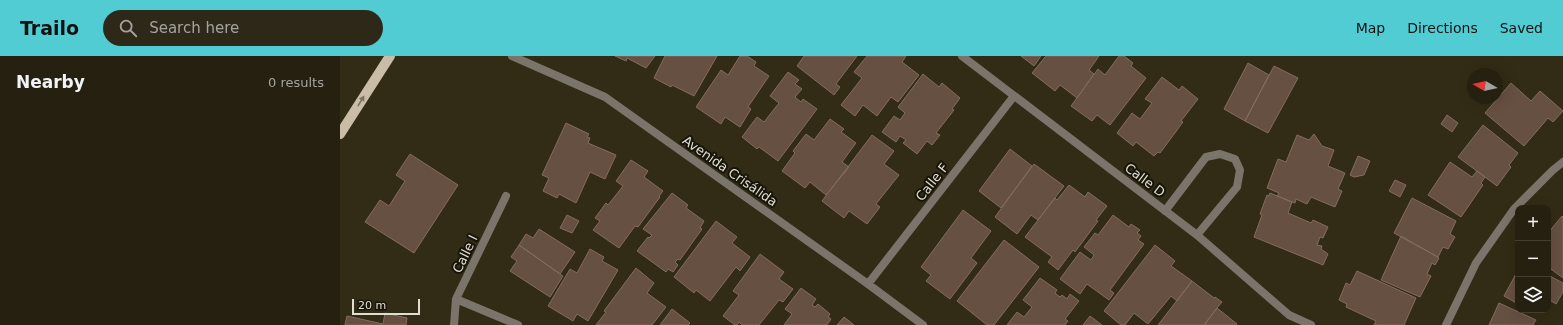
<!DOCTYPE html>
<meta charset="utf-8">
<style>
:root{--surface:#262010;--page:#2e2819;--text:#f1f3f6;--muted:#a4a39f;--line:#423e30;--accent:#51ccd3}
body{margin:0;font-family:"DejaVu Sans",sans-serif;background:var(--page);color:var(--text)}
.controls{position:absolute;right:12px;bottom:12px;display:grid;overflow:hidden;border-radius:8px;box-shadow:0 4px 16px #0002}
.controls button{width:36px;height:36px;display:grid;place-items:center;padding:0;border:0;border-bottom:1px solid var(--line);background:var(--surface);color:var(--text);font:20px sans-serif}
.compass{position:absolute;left:1127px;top:12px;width:36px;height:36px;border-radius:50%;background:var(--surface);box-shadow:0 4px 16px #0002;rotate:279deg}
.scale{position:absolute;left:12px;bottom:10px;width:68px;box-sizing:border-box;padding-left:4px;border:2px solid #e1ddd0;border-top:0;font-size:11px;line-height:14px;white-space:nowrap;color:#e1ddd0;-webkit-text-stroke:3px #17140a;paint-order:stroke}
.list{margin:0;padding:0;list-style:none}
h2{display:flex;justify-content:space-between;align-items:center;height:52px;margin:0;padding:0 16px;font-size:17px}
h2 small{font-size:13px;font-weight:400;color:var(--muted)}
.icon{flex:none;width:22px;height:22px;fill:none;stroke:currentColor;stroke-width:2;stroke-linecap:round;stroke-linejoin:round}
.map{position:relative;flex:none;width:1223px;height:269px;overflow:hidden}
header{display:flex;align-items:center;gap:24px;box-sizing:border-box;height:56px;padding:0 20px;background:var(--accent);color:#111}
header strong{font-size:19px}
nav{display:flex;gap:22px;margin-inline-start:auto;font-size:14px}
.search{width:280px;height:36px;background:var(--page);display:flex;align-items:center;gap:10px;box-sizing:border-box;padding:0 14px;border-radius:22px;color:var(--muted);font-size:15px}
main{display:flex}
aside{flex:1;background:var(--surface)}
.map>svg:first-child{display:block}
</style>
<header>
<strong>Trailo</strong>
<div class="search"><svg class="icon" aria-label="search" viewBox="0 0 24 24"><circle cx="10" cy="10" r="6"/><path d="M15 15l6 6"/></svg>Search here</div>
<nav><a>Map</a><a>Directions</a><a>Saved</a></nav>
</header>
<main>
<aside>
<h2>Nearby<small>0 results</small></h2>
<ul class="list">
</ul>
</aside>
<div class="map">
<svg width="1223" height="269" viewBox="0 0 1223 269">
<rect width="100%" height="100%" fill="#322b15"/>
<!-- building -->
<path fill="#665042" stroke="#846c5e" d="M275 0H315L306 12 287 2 286 5Z
M325 0H377L354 40 332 29 331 31 314 22Z
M400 0H407L416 6 414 10 429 20 408 51 411 53 400 71 385 61 381 68 356 51 381 14 388 19Z
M464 0H517L496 28 500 31 494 39 457 10Z
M527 0H566L562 6 579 19 558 46 551 41 537 60 523 49 515 60 501 49 522 22 514 16Z
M681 0H701L694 10Z
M706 0H759L749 14 754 18 737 42 720 29 715 35 692 17Z
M779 0H784L793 7 791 10 806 22 770 69 757 59 752 65 731 50 758 13 765 19Z
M908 7 929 19 905 65 884 53Z
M934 10 958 22 928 77 905 65Z
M448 16 459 24 455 28 462 33 455 41 461 46 463 43 477 53 438 105 419 91 417 93 402 81 417 61 424 66 439 47 430 40Z
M583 18 599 31 602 27 620 42 612 53 614 54 596 77 600 79 592 89 587 85 577 98 563 87 566 84 560 80 556 86 542 76 554 60 560 64 565 57 558 51Z
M822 21 839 34 842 30 858 43 841 65 843 66 820 97 818 96 814 100 796 86 793 90 777 77 792 57 800 63 812 47 805 43Z
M1171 27 1191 45 1200 35 1223 55 1213 66 1208 62 1184 90 1145 57Z
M1107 59 1118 67 1112 76 1101 68Z
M490 63 504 73 501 76 516 87 502 106 509 111 486 139 470 126 465 132 442 115 455 97 453 95 466 78 474 84Z
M226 67 249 78 247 81 250 82 248 87 276 99 265 123 250 116 236 147 219 138 217 142 203 135 209 122 202 119Z
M1143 69 1178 97 1169 109 1171 111 1157 130 1118 101Z
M974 78 982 90 994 94 988 110 1005 117 998 133 1002 135 995 151 971 141 967 148 956 143 955 147 937 140 939 137 927 132 938 103 946 106 957 79 969 84Z
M532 79 554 95 544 108 559 119 536 148 540 151 527 168 509 155 504 162 482 145Z
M670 93 692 110 661 152 639 135Z
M70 98 118 129 74 197 25 166 40 144 49 150 65 125 56 119Z
M1018 100 1030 105 1024 119 1014 121 1010 119Z
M291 104 308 115 304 121 323 135 319 140 320 141 298 171 295 170 279 192 253 174 260 165 255 162 266 147 268 149 283 130 276 125Z
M1110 106 1132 121 1137 115 1145 121 1141 127 1143 129 1121 161 1088 139Z
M694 108 724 130 698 164 691 159 677 178 655 161Z
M1055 124 1066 129 1060 141 1049 135Z
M729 129 745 141 748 136 767 150 756 164 758 165 735 196 733 194 718 214 708 206 712 201 685 181 715 142 717 144Z
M332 137 348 149 346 152 364 165 360 172 362 173 340 204 338 203 335 206 338 209 333 216 328 213 326 216 297 195 308 181 309 182 312 179 303 173Z
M930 137 952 146 948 157 971 167 973 164 988 171 983 182 980 181 977 189 982 190 981 193 988 198 983 209 914 181 922 159 920 158 927 139 929 140Z
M1072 142 1116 165 1110 178 1115 181 1108 193 1103 191 1098 201 1054 177Z
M623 154 651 175 631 202 637 207 610 243 586 225 591 219 581 211Z
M227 159 239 165 232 177 220 172Z
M773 159 789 171 791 168 800 174 797 177 801 180 798 184 804 188 770 234 774 237 769 244 747 228 740 238 720 223 740 196 751 204 754 199 744 191 755 177 758 179Z
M1222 160 1223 161V222L1208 211V177Z
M376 165 397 181 392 187 410 201 400 215 396 211 370 245 356 234 354 237 334 221Z
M199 173 235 196 220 218 179 189 186 178 193 182Z
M1061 180 1099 202 1095 209 1092 207 1087 218 1091 220 1080 241 1041 224Z
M664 184 699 211 654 269H647L617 245Z
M179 189 223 220 210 241 170 215 177 205 171 201Z
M815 189 835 205 831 210 852 225 837 245 831 240 808 268 794 257 785 269H781L764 255Z
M250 193 264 201 262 205 278 214 248 265 237 258 233 265 208 250 230 213 237 217Z
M420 198 444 216 439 223 453 233 443 246 439 244 419 269H402L399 266 397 269H395L383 260 399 239 393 235Z
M296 212 314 227 307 237 326 251 312 269H256L266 256 264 255Z
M1178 214V248L1164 240Z
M1017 215 1076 242 1064 269H1034L1036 265 1006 251 1007 248 999 244 1006 227 1010 229Z
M1208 219 1223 227V236L1216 248 1208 243Z
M700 222 717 234 715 237 720 241 722 239 727 243 730 238 739 245 725 263 728 265 725 269H667L677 256 684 261 692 251 683 244Z
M852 225 874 242 875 241 882 246 877 252 864 269H818Z
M461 232 476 243 472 249 475 251 478 248 490 258 488 261 491 263 487 269H444L452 258 445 253Z
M1159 247 1196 264 1193 269H1149Z
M877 252 897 268 896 269H864Z
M332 253 350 267 348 269H320Z
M45 257 67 262 66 269H5L7 260 43 268Z
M750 260 762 269H743Z
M504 261 514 269H497Z"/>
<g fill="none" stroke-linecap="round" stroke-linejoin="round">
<!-- street -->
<path stroke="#7a746a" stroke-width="8" d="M172 0 265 41 528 228 583 269
M622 0 857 179 949 259 971 269
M825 155 866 101 880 98 895 103 900 114 897 131 857 179
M528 228 674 40
M116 243 178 269
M114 269 116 243 166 140
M1106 269 1136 207 1174 153 1213 114 1223 106"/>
<!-- primary -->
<path stroke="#cabda8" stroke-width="10" d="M0 78 50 0"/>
</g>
<!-- one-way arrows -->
<defs><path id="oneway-solid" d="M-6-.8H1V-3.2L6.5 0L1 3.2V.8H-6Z"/></defs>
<use fill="#797161" href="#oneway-solid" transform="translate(21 45) rotate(-58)"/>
<g text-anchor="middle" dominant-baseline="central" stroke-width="4" stroke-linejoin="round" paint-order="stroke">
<!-- street labels -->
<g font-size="13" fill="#e1ddd0" stroke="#17140a">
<text transform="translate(390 115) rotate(35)">Avenida Crisálida</text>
<text transform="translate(805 124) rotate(37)">Calle D</text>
<text transform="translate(592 126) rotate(-52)">Calle F</text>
<text transform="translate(125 198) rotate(-64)">Calle I</text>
</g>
</g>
</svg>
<div class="controls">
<button>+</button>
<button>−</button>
<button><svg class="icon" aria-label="layers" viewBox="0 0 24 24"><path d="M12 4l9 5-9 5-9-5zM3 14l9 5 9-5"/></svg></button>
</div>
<svg class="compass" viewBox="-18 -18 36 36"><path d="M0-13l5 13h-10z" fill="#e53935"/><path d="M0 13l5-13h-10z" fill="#a4a39f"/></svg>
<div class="scale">20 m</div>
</div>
</main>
